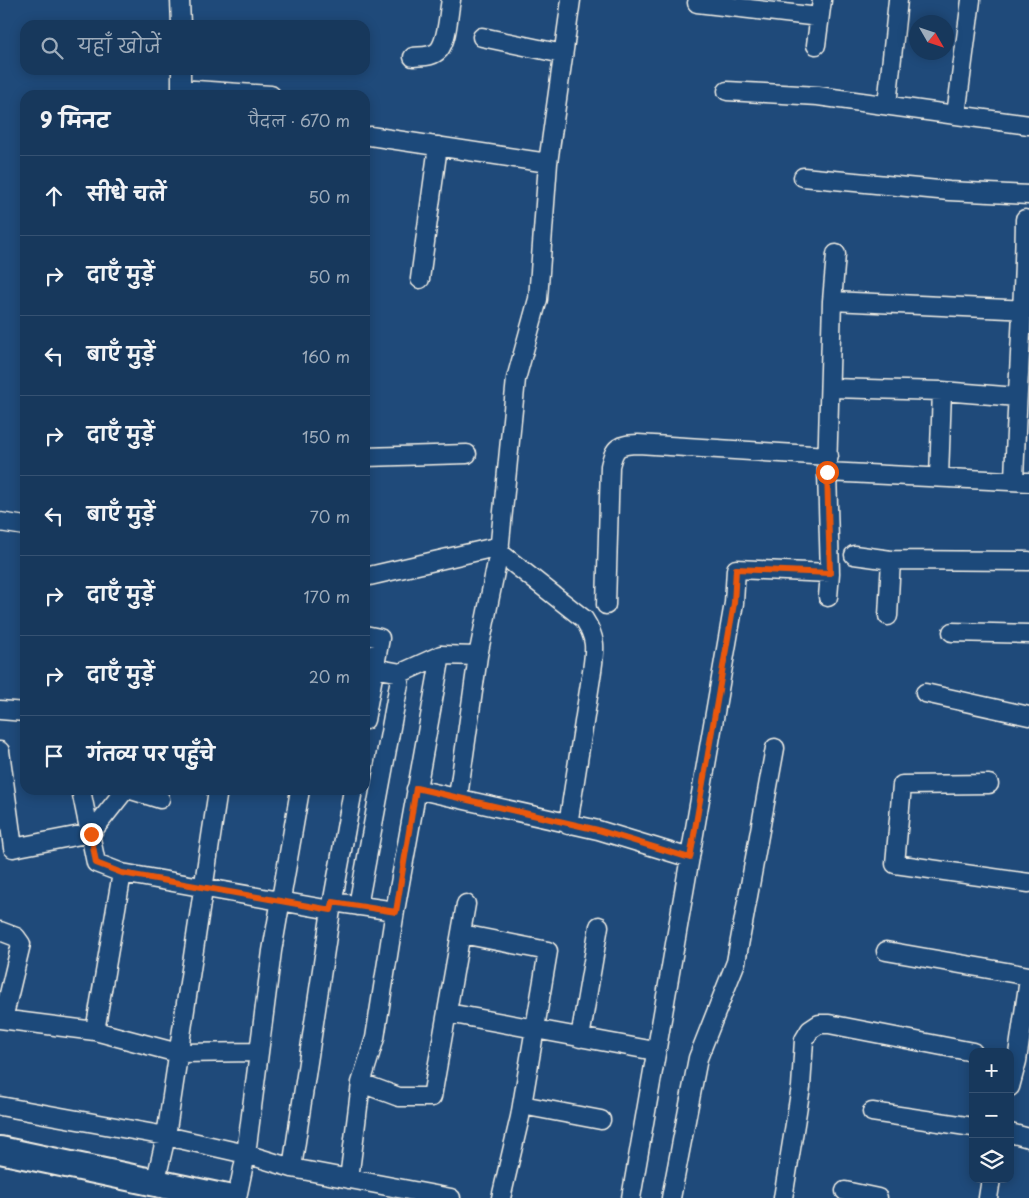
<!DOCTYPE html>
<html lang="hi">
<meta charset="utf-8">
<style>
:root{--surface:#17385c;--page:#244365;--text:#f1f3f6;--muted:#9eacbb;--line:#365272}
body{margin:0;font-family:"Playpen Sans","Playpen Sans Deva",sans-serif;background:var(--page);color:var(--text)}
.controls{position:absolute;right:15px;bottom:15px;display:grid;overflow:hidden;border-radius:10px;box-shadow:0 2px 12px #0003}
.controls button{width:45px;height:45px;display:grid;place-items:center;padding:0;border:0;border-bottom:1px solid var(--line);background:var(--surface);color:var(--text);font:25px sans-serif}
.compass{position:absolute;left:909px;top:15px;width:45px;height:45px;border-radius:50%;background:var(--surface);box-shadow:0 2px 12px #0003;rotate:129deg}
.stop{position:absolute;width:15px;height:15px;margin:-11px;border:4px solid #ea580c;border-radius:50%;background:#fff}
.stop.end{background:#ea580c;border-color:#fff;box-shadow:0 1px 5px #0008}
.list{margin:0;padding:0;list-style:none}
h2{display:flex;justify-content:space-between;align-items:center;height:65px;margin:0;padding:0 20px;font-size:21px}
h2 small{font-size:16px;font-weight:400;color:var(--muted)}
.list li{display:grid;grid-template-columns:32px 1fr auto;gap:15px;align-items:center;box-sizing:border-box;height:80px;padding:0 20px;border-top:1px solid var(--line)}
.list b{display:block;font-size:19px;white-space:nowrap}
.list em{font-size:16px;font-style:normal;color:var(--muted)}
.icon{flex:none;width:28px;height:28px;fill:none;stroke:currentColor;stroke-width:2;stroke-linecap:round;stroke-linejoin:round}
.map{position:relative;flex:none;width:1029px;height:1198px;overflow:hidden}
.search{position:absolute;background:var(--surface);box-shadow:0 2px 12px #0003;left:20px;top:20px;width:350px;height:55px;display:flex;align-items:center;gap:12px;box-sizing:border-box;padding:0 18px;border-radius:15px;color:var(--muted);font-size:19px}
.panel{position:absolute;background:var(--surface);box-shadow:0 2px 12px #0003;left:20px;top:90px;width:350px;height:705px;border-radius:15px}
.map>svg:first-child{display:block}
</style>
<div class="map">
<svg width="1029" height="1198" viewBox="0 0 1029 1198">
<rect width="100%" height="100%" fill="#1f4a7a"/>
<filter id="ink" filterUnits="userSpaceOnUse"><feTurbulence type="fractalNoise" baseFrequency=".02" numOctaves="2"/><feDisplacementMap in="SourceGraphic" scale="10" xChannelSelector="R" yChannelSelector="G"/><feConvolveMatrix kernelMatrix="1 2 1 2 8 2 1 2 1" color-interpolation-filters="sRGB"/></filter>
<g filter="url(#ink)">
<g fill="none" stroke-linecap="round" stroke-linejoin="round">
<!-- minor casing -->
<g stroke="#f4f1e8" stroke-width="21">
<path id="minor" d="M180 0 181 25
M697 3 819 17
M482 37 563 54
M816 45 822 0
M413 57C422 56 433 57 439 50 448 39 448 14 451 0
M181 70V95
M181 89 271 95
M727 91 818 96 1029 125
M887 105 898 0
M956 115 971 0
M370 136 548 163
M803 177 949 191 1029 195
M420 279 438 146
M832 301 836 254
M831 388 942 391 1017 397
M365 457 467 454
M827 472 1029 482
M939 477 942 391
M1014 480C1017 393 1024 306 1025 219
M0 522 25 526
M499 552 584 619C597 639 595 649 592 671L568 825
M854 555 891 560 1029 561
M365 577 500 546
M828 597 830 573 827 472 832 301 1029 310
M606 605 610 466C615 446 618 445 638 444L829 456
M888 616 891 560
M952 632 1029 634
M365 635 380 638 365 720
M374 668 401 673 441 655 478 656
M925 693 1029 716
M0 710 25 712
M0 751 13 848 91 833 125 790
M989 784 902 785 895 864 1029 883
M416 789 598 830 690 858
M81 790 96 863 122 873 95 1031
M131 790 160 799
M458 797 478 656 499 552 516 379 538 299 548 163 571 0
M122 873 331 910
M333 902 395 911 375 1038 361 1083 349 1179
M358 906 401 673
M395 911 441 655
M0 931 16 937 21 944 3 1019
M462 934 548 951 520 1117 501 1198
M886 951 1029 976
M448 1013 655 1051
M0 1019 95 1031 178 1053 258 1052
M580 1038 599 926
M361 1083 399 1097H432L466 904
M1010 1087 1017 1061 1029 979
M522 1105 601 1120
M0 1106 166 1136 246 1154 292 1168 451 1198
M872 1112 973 1127
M1010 1133 1029 1138
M292 1168 331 910 353 790
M155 1184 166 1136 218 790
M845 1191 878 1198
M237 1198 246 1154 272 951 300 790
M631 1198 734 603 736 569 830 573
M671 1198 698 1058 736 962 775 748
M783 1198 801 1087 804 1040 810 1030 819 1024H829L973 1052
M988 1198 991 1179"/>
</g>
<!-- highway casing -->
<g stroke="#f4f1e8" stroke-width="30">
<path id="highway" d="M0 1150 227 1198"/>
</g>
<!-- minor -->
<use href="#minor" stroke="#1f4a7a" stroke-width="18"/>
<!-- highway -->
<use href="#highway" stroke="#1f4a7a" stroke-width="26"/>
</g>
</g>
<g fill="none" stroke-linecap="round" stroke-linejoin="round" filter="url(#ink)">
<!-- route -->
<path stroke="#ea580c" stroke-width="6" d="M91 834 96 863 122 873 331 910 333 902 396 912 416 788 598 830 690 858 734 603 736 569 830 573 827 472"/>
</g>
</svg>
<div class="controls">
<button>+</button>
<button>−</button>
<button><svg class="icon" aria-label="layers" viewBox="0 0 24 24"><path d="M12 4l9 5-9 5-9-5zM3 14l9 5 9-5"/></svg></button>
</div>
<svg class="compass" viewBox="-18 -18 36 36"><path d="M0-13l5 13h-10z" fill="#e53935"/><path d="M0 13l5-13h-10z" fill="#9eacbb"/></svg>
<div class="stop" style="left:827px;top:472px"></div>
<div class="stop end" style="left:91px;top:834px"></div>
<div class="search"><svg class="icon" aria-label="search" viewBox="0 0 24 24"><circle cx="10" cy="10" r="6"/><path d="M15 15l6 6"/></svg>यहाँ खोजें</div>
<section class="panel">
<h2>9 मिनट<small>पैदल · 670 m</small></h2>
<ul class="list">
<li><svg class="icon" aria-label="ahead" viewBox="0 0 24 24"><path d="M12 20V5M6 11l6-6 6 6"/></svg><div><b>सीधे चलें</b></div><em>50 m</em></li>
<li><svg class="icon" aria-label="right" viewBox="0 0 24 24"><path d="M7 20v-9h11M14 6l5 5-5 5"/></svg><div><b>दाएँ मुड़ें</b></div><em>50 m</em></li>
<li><svg class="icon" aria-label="left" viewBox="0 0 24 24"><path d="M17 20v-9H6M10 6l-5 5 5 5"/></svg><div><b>बाएँ मुड़ें</b></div><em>160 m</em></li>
<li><svg class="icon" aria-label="right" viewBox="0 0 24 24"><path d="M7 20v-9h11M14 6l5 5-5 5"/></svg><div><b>दाएँ मुड़ें</b></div><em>150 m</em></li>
<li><svg class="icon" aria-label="left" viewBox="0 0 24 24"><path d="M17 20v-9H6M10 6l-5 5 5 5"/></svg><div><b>बाएँ मुड़ें</b></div><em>70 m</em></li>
<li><svg class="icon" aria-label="right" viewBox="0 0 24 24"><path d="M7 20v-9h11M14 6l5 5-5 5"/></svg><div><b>दाएँ मुड़ें</b></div><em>170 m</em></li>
<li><svg class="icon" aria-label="right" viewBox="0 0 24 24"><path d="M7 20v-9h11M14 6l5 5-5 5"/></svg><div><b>दाएँ मुड़ें</b></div><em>20 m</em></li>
<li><svg class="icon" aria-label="arrive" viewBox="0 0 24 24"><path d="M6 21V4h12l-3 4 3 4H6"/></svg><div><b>गंतव्य पर पहुँचे</b></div></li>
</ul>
</section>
</div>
